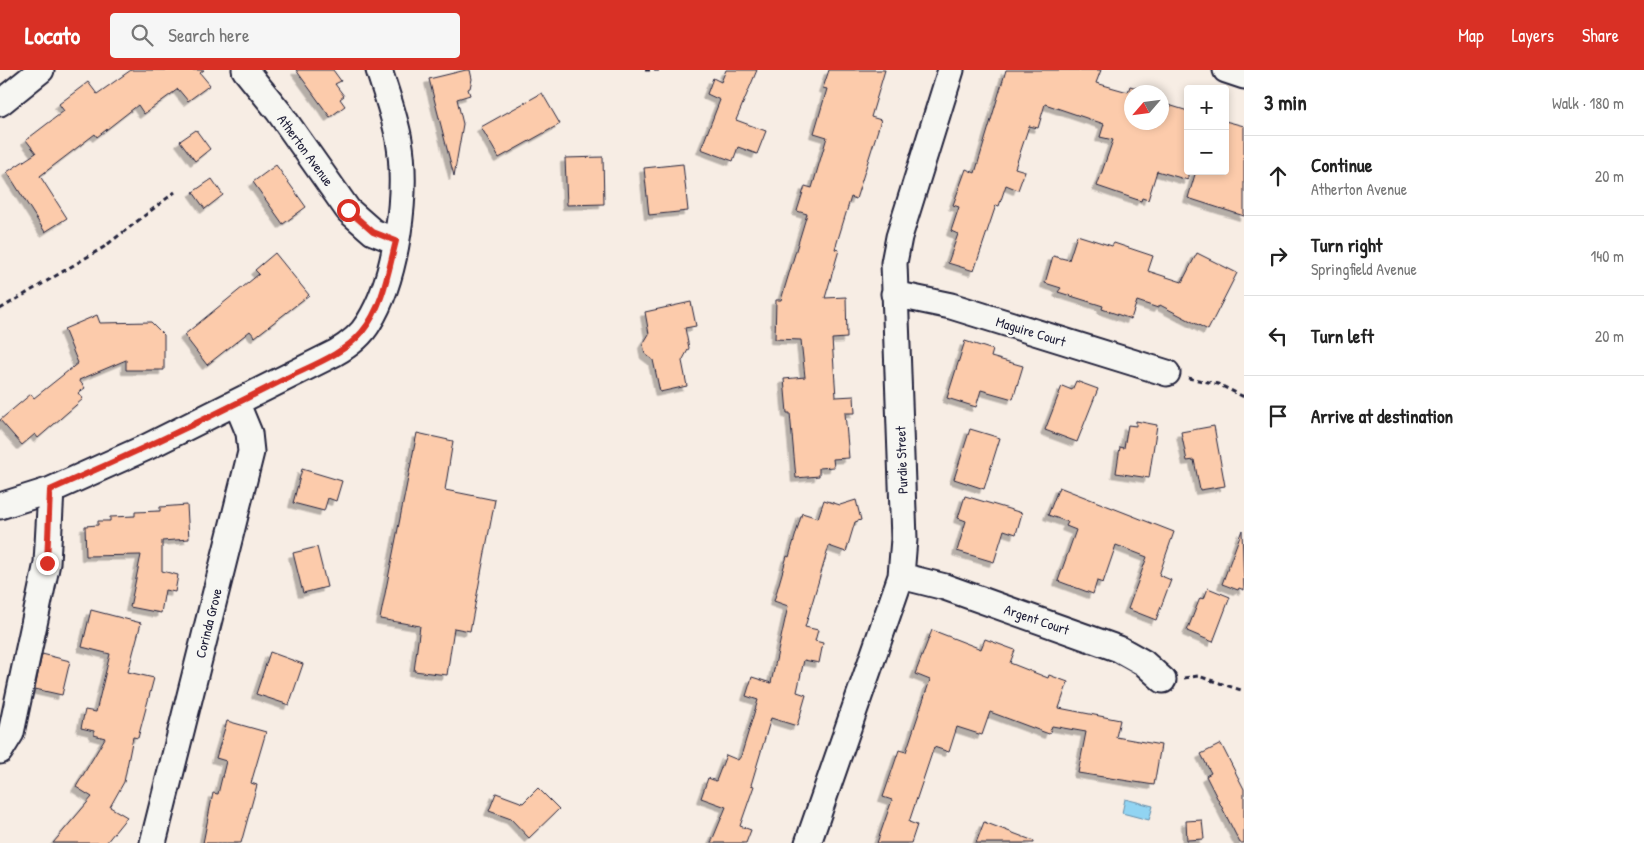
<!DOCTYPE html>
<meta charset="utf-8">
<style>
:root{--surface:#fff;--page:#f6f6f6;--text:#222;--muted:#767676;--line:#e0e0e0;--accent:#d93025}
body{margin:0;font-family:"Patrick Hand",sans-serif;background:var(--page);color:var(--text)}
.controls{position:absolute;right:15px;top:15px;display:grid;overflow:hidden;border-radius:5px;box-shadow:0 2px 8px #0003}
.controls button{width:45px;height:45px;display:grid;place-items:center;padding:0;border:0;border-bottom:1px solid var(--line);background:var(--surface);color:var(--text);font:25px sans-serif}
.compass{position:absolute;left:1124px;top:15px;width:45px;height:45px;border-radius:50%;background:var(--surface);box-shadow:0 2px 8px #0003;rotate:242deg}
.stop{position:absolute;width:15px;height:15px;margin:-11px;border:4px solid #d93025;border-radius:50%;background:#fff}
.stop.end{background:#d93025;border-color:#fff;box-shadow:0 1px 5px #0008}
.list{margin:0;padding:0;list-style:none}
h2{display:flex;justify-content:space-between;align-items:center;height:65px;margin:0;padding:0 20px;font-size:21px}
h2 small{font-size:16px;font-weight:400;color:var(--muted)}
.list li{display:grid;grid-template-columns:32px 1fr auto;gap:15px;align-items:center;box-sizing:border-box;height:80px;padding:0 20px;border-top:1px solid var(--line)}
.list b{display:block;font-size:19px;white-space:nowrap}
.list p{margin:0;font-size:16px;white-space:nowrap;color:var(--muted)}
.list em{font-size:16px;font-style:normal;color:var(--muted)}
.icon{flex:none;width:28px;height:28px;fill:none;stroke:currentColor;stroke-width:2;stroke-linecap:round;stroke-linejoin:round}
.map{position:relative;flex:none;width:1244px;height:773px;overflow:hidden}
header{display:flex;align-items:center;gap:30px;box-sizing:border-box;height:70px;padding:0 25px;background:var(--accent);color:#fff}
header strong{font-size:24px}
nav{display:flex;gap:28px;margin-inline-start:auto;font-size:18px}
.search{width:350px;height:45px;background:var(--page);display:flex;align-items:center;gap:12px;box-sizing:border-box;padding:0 18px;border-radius:5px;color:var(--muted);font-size:19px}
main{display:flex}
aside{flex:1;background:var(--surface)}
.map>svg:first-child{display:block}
</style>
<header>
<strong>Locato</strong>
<div class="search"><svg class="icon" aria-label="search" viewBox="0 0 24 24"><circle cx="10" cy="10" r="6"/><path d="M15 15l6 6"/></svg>Search here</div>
<nav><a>Map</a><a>Layers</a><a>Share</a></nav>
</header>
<main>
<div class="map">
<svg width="1244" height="773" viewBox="0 0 1244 773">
<defs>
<filter id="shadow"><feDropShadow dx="-4.5" dy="4.5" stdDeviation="0" flood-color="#0004"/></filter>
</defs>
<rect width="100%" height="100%" fill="#f7ede4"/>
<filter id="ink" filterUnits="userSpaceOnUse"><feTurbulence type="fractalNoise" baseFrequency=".02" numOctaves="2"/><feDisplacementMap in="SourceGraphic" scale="10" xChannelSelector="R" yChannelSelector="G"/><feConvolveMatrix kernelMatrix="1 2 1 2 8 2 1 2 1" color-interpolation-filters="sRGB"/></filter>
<g filter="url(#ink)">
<!-- water -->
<path fill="#91d4f2" stroke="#658da9" d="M1125 729 1153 736 1149 750 1122 743Z"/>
<!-- building -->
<path fill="#fccbab" stroke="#22223b" filter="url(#shadow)" d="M131 0H204L200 3 210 15 188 31 178 19 144 44 138 35 97 67 95 64 40 106 67 148 45 162 7 102 36 83 26 70 64 41 59 34 88 12 97 24Z
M296 0H333L341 11 335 14 344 26 340 29 345 36 330 47Z
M466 0H470L472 9 470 18 468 19 470 25 457 29 463 54 454 106 429 9Z
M726 0H757L736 50 766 61 757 84 738 77 733 91 701 79 720 30 707 24 713 8 721 12Z
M829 0H885L871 47 881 50 856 129 851 127 835 179 839 180 825 228 846 227 847 268 832 269 836 327 854 326 855 343H845L849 388 833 389 834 397 819 398V406L796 408 790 343H787L784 309 805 307 801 270 775 269 776 230H781L807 144 797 141 805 116 812 118 827 67 814 63 827 19 823 18Z
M1006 0H1101L1096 13 1128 22 1130 16 1148 21 1132 22V52H1162V33L1188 41V110L1157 101 1148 130 1142 128 1141 131 1097 116 1113 70 1100 67 1104 54 1045 34 1038 58 1029 56 1015 98 1025 101 1018 120 1006 115 999 136 996 135 974 201 948 193 958 164 951 161 959 137 953 135 966 99 975 103Z
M542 23 560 54 499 88 481 57Z
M1225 51 1244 56V146L1188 128 1196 101H1225Z
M196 60 210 79 195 91 180 71Z
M603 87 604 134 567 135 565 88Z
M683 94 688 141 649 145 644 98Z
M276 95 306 137 283 154 253 112Z
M212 109 223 125 205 139 193 122Z
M1077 165 1112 176 1114 173 1153 186 1148 201 1182 212 1197 183 1237 203 1208 260 1160 235 1158 238 1137 231 1131 249 1102 239 1103 236 1058 222 1061 218 1045 213 1053 186 1069 190Z
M275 183 309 225 255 267 250 261 207 295 184 265 259 204 255 200Z
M691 232 696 256 685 258 689 278 682 291 687 316 660 322 653 290 645 284 643 274 649 264 645 242Z
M97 245 100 253 151 252 164 265V300H126V290L79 310 85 318 78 323 83 329 38 368 35 364 22 375 0 350 31 324 34 328 78 293 64 259Z
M965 271 993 280 991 287 1023 296 1013 329 981 320 976 337 947 328Z
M1076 311 1098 319 1077 372 1045 360 1062 316 1072 320Z
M1136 351 1157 355 1149 408 1116 403 1120 377 1124 378 1128 355 1136 356Z
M1214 356 1225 416 1200 420 1194 390 1187 391 1181 362Z
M970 359 1000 368 984 419 954 409Z
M417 363 453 371 445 420 495 430 470 561 454 558 447 605 414 601 420 556 380 549Z
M302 399 342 411 336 431 328 428 324 441 293 433Z
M1059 417 1174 462 1159 505 1171 510 1156 550 1128 539 1147 487 1116 475 1103 513 1097 511 1093 524 1058 511 1076 460 1066 456 1068 452 1048 445Z
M965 426 1022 443 1016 464 1004 460 994 492 957 481 966 451 958 448Z
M824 430 840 435 856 430 861 450 855 452 846 482 829 476 805 557 818 560 815 571 823 573 819 593 804 590 797 622 806 625 797 656 771 648 751 715 754 716 740 756 751 760 746 773H711L726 737 701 728 708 708 716 711 726 685 738 690 741 686 758 630 746 626 752 607 771 613 788 536 774 531 787 486 789 487 802 443 818 448Z
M187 435 189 469 162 471V501L178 505 175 522 165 520 161 543 130 537 141 485 86 486 85 456 98 455V451H110V447L135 446V442L160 441V437Z
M1242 460 1244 520 1239 518 1238 520 1222 514Z
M317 477 327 517 303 523 293 483Z
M1208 518 1230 527 1213 572 1187 561 1200 528 1204 529Z
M91 540 141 553 128 602 154 608 138 668 133 667 124 712 110 737 127 747 106 773H53L92 727 76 717 105 668 94 665V661L81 658 85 640 96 642 110 584 82 577Z
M932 560 981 579 985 569 1015 580 1010 593 1048 608 1049 605 1068 612 1059 638 1120 650 1116 667 1161 675 1154 715 1078 703 1086 662 1052 656 1049 664 990 642 982 665 957 657 949 682 934 677 909 752 917 755 911 773H877L892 730 883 727 899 680 906 682 930 610 915 604Z
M270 582 303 594 289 635 256 624Z
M42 584 70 591 62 625 35 619Z
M227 651 266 662 251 713 257 715 241 773H203L213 723 218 724 226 691 216 688Z
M1221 674 1244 719V773H1240L1206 706 1211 703 1201 684Z
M538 718 559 739 529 768 511 749 489 741 496 723 523 733Z
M1202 750 1204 769 1187 770 1186 751Z
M984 752 1034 771V773H976Z"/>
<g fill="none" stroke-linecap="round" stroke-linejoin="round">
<!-- minor casing -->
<g stroke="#22223b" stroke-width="29">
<path id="minor" d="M245 0 279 42 348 140 373 162 396 171
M1226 0 1244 6
M0 33 41 0
M894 224 951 236 1167 303
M0 436 51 420 147 377 335 283C349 275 361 266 369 252 397 207 408 122 399 70 395 47 386 23 379 0
M901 506 945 517 1119 579 1144 593 1163 610
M0 681 11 663 47 493 51 420
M153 773 251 382 249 363 237 334
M808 773 901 506 904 469 894 193 899 167 951 0"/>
</g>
<!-- path -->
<path stroke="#22223b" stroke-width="3" stroke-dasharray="5 4" stroke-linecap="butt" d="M645 0H661
M0 239 104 177 175 122
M1188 308 1218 314 1244 327
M1184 608 1198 606 1244 621"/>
<!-- minor -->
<use href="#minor" stroke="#f6f6f2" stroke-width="25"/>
</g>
</g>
<g fill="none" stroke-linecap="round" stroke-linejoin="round" filter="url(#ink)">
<!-- route -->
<path stroke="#d93025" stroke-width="6" d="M47 493 50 420C128 386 205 350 281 311 307 297 342 286 362 262 383 237 388 202 396 171L373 162 348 140"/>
</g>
<g text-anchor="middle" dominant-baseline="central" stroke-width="5" stroke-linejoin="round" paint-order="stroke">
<!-- street labels -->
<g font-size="14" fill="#22223b" stroke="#f6f6f2">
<text transform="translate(306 80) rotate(54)">Atherton Avenue</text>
<text transform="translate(1031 261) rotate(17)">Maguire Court</text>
<text transform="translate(901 390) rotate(-92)">Purdie Street</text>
<text transform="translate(1037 549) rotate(19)">Argent Court</text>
<text transform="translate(208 553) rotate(-76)">Corinda Grove</text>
</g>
</g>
</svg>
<div class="controls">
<button>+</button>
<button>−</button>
</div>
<svg class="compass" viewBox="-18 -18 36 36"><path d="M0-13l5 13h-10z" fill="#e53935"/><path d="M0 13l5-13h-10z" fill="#767676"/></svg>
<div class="stop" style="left:348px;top:140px"></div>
<div class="stop end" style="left:47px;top:493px"></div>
</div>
<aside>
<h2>3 min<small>Walk · 180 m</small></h2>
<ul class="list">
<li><svg class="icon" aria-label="ahead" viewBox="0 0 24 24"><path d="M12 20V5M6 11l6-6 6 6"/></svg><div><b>Continue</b><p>Atherton Avenue</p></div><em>20 m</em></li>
<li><svg class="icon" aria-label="right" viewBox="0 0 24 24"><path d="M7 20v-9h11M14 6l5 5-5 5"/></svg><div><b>Turn right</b><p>Springfield Avenue</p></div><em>140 m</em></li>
<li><svg class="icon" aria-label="left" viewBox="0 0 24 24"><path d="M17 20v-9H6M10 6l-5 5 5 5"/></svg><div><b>Turn left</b></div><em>20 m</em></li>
<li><svg class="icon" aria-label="arrive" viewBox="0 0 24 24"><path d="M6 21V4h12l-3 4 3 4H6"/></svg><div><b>Arrive at destination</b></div></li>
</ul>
</aside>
</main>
